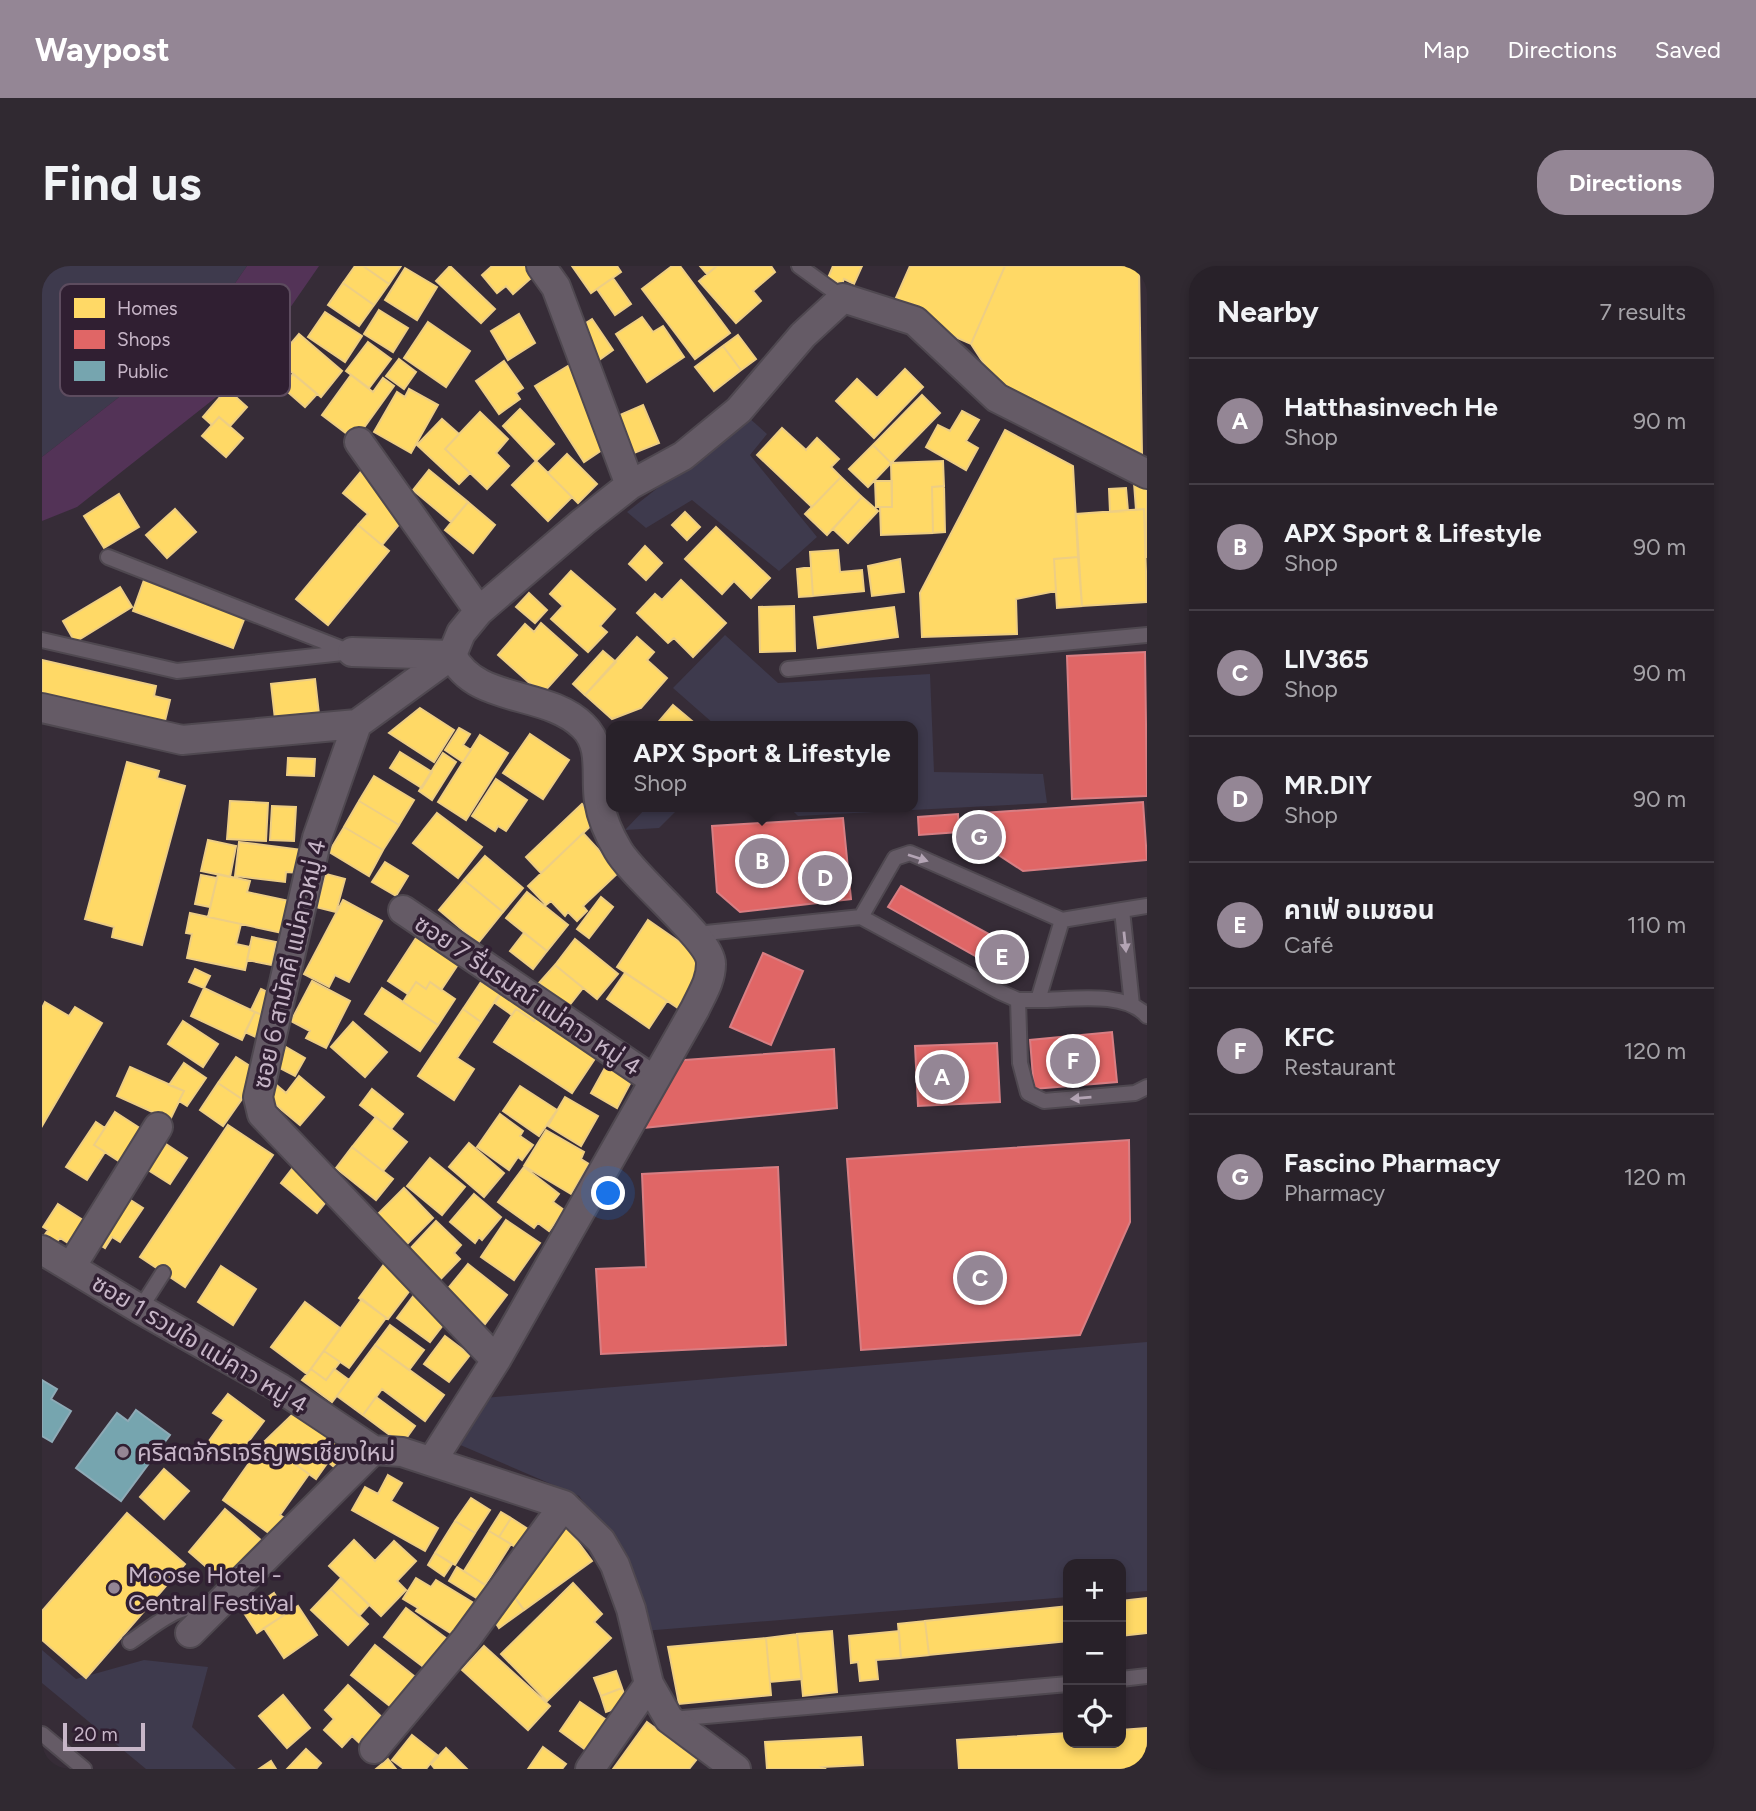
<!DOCTYPE html>
<meta charset="utf-8">
<style>
:root{--surface:#282129;--page:#302931;--text:#f1f3f6;--muted:#a5a3a8;--line:#443e46;--accent:#948695}
body{margin:0;font-family:Figtree,"Noto Sans Thai",sans-serif;background:var(--page);color:var(--text)}
.controls{position:absolute;right:21px;bottom:21px;display:grid;overflow:hidden;border-radius:14px;box-shadow:0 4px 10px #0003}
.controls button{width:63px;height:63px;display:grid;place-items:center;padding:0;border:0;border-bottom:2px solid var(--line);background:var(--surface);color:var(--text);font:35px sans-serif}
.scale{position:absolute;left:21px;bottom:18px;width:82px;box-sizing:border-box;padding-left:7px;border:4px solid #c7b6c8;border-top:0;font-size:19px;line-height:24px;white-space:nowrap;color:#c7b6c8;-webkit-text-stroke:5px #301f32;paint-order:stroke}
.you{position:absolute;left:567px;top:928px;width:24px;height:24px;margin:-18px;border:5px solid #fff;border-radius:50%;background:#1a73e8;box-shadow:0 0 0 10px #1a73e833}
.badge{display:grid;place-items:center;width:46px;height:46px;border-radius:50%;background:var(--accent);color:#fff;font-size:23px;font-weight:700}
.pin{position:absolute;translate:-50% -50%;border:4px solid #fff;box-shadow:0 2px 7px #0006}
.popup{position:absolute;left:564px;top:455px;width:312px;height:91px;box-sizing:border-box;display:grid;place-content:center;border-radius:14px;background:var(--surface);filter:drop-shadow(0 2px 5px #0005);font-size:23px;white-space:nowrap;color:var(--muted)}
.popup b{font-size:26px;color:var(--text)}
.popup::after{content:'';position:absolute;left:50%;top:100%;margin-left:-14px;border:14px solid transparent;border-top-color:var(--surface)}
.list{margin:0;padding:0;list-style:none}
h2{display:flex;justify-content:space-between;align-items:center;height:91px;margin:0;padding:0 28px;font-size:30px}
h2 small{font-size:23px;font-weight:400;color:var(--muted)}
.list li{display:grid;grid-template-columns:46px 1fr auto;gap:21px;align-items:center;box-sizing:border-box;height:126px;padding:0 28px;border-top:2px solid var(--line)}
.list b{display:block;font-size:26px;white-space:nowrap}
.list p{margin:0;font-size:23px;white-space:nowrap;color:var(--muted)}
.list em{font-size:23px;font-style:normal;color:var(--muted)}
.icon{flex:none;width:38px;height:38px;fill:none;stroke:currentColor;stroke-width:2;stroke-linecap:round;stroke-linejoin:round}
.map{position:relative;flex:none;width:1105px;height:1503px;overflow:hidden;border-radius:28px}
header{display:flex;align-items:center;gap:42px;box-sizing:border-box;height:98px;padding:0 35px;background:var(--accent);color:#fff}
header strong{font-size:33px}
nav{display:flex;gap:38px;margin-inline-start:auto;font-size:24px}
.intro{display:flex;align-items:center;justify-content:space-between;box-sizing:border-box;height:168px;padding:0 42px}
h1{margin:0;font-size:49px}
.button{padding:18px 32px;border-radius:28px;background:var(--accent);color:#fff;font-size:24px;font-weight:700}
main{display:flex;gap:42px;padding:0 42px}
aside{flex:1;background:var(--surface);border-radius:28px;box-shadow:0 4px 10px #0003}
.map>svg:first-child{display:block}
</style>
<header>
<strong>Waypost</strong>
<nav><a>Map</a><a>Directions</a><a>Saved</a></nav>
</header>
<div class="intro"><h1>Find us</h1><a class="button">Directions</a></div>
<main>
<div class="map">
<svg width="1105" height="1503" viewBox="0 0 1105 1503">
<rect width="100%" height="100%" fill="#362c37"/>
<!-- green -->
<path fill="#3e3a4d" d="M0 0H205L157 69 0 191Z
M706 151 725 168 708 189 775 271 737 305 650 234 604 262 585 246Z
M683 369 736 417 888 408 892 506 1001 508 1005 537 756 550 747 541H870V460H670L672 458 631 422Z
M605 541H638L617 562 583 564Z
M1105 1076V1325L1079 1327V1298H1026V1331L601 1365 584 1293 537 1230 416 1178 441 1132Z
M0 1384 34 1413 102 1394 166 1401 150 1461 194 1503H104L0 1417Z"/>
<!-- water -->
<path fill="#533357" d="M205 0H277L201 110 35 241 0 255V191L157 69Z"/>
<!-- homes -->
<path fill="#ffd966" stroke="#eece83" stroke-width="2" d="M313 0H321L347 18 332 39 301 17Z
M321 0H359L347 18Z
M408 0 453 43 439 57 394 15Z
M450 0H491L496 6 471 28 464 20 455 27 440 9Z
M530 0H575L579 6 549 27Z
M630 0H638L688 67 653 93 600 23Z
M658 0H675L665 8Z
M675 0H729L733 6 711 25 719 35 694 57 657 15Z
M791 0H820L812 18 802 13 800 18 786 12Z
M868 0H963L929 78 849 43Z
M963 0H1097L1100 188 961 127 929 78Z
M363 2 395 21 375 54 343 34Z
M571 12 589 38 573 49 555 23Z
M301 17 332 39 317 60 286 39Z
M337 44 366 62 351 86 322 68Z
M283 46 320 70 303 96 266 71Z
M477 48 493 77 466 94 449 65Z
M600 51 611 66 621 60 642 91 605 116 574 68Z
M550 53 571 84 557 94 536 62Z
M386 56 428 85 404 121 362 92Z
M257 68 300 105 279 131 235 94Z
M696 69 714 93 699 104 681 80Z
M326 76 349 93 327 122 304 105Z
M681 80 699 104 672 125 653 101Z
M226 87 240 98 229 110 216 99Z
M357 93 374 106 362 123 344 110Z
M462 95 481 122 474 127 478 133 457 148 434 115Z
M531 97 569 178 542 196 493 120Z
M863 103 881 121 832 172 794 135 815 113 835 132Z
M251 108 275 128 263 141 240 121Z
M309 109 331 126 341 112 352 120 313 174 280 149Z
M185 123 205 141 188 160 177 151 170 159 161 151Z
M367 123 396 139 369 187 332 166 355 126 363 131Z
M880 129 898 147 849 197 831 179Z
M601 139 617 177 587 189 571 152Z
M478 143 512 178 494 195 461 160Z
M920 145 937 154 924 175 936 182 924 204 884 181 896 159 908 165Z
M438 146 466 173 454 187 467 200 445 223 403 183Z
M177 151 201 172 184 191 160 170Z
M400 153 417 168 403 183 428 207 417 218 375 179Z
M740 162 764 184 775 172 797 193 789 201 799 211 770 241 715 189Z
M963 164 1031 200 1036 291 1012 293 1014 325 974 333 975 368 880 371 878 327Z
M831 179 849 197 826 221 807 203Z
M525 188 555 218 536 237 506 207Z
M494 195 530 231 506 255 470 219Z
M901 195 902 220 890 221 891 267 839 269 838 241H850L849 197Z
M321 203 364 250 340 279 316 259 326 248 301 227Z
M387 204 426 236 409 256 371 224Z
M799 211 820 231 785 269 763 248Z
M833 215H850V241H834Z
M1105 216V292L1102 243 1094 244 1092 217Z
M902 220 903 266 891 267 890 221Z
M1084 222 1086 245 1068 246 1067 223Z
M77 228 97 261 62 282 42 250Z
M820 231 836 245 806 277 791 263Z
M426 236 453 259 431 287 403 264Z
M133 243 154 266 125 292 104 269Z
M1102 243 1105 336 1040 340 1034 248Z
M643 246 658 261 645 274 630 259Z
M316 259 347 285 286 359 254 333Z
M674 261 728 312 709 332 692 315 680 328 643 293Z
M603 280 620 297 604 314 587 298Z
M796 284 798 306 820 304 822 325 771 330 768 286Z
M1036 291 1040 340 1015 342 1012 293Z
M858 293 862 326 830 330 826 300Z
M769 301 771 330 757 331 755 303Z
M529 305 573 343 558 360 565 366 546 386 509 353 521 340 508 328Z
M102 314 203 351 191 382 91 345Z
M639 314 684 357 651 391 632 372 626 377 595 347 613 328 620 334Z
M78 321 90 341 33 376 21 355Z
M487 327 505 344 493 357 474 341Z
M752 340 753 385 718 386 717 341Z
M852 341 856 371 776 382 772 351Z
M499 357 535 389 500 428 456 389 483 358 492 366Z
M595 371 612 386 605 394 625 412 599 442 570 453 543 429Z
M561 385 574 396 543 429 531 418Z
M0 394 114 420 112 430 128 434 121 463 0 435Z
M273 413 278 457 234 462 229 418Z
M631 439 656 460H613Z
M378 442 412 464 392 496 347 467Z
M417 462 428 468 421 479 429 484 421 496 403 484Z
M488 468 527 494 501 533 461 507Z
M438 469 466 487 424 554 396 536Z
M358 486 390 506 380 522 348 502Z
M401 487 414 496 390 534 377 525Z
M246 492 273 493 272 510 245 509Z
M85 496 117 505 115 512 143 520 100 679 70 671 72 661 43 653Z
M332 510 372 534 357 559 317 535Z
M454 513 485 534 464 565 456 560 453 565 430 550Z
M188 535 226 537 224 575 185 573Z
M317 535 357 559 341 584 302 561Z
M540 538 555 554 499 607 484 591Z
M230 540 254 541 252 575 228 574Z
M395 547 440 581 416 612 371 577Z
M302 561 341 584 327 610 287 586Z
M541 567 577 606 541 640 545 645 535 655 526 646 523 650 509 635 504 639 486 620Z
M166 574 194 580 188 611 159 605Z
M197 576 261 584 258 607 244 606 243 616 193 610Z
M443 590 481 622 461 646 422 614Z
M343 596 366 610 354 630 330 616Z
M176 608 208 615 205 626 252 636 245 668 166 651Z
M284 608 303 613 294 646 274 641Z
M159 609 175 612 168 641 153 638Z
M422 614 461 646 436 677 397 644Z
M485 626 526 659 505 685 464 652Z
M559 631 571 641 547 672 535 663Z
M301 634 340 655 307 716 293 709 287 721 262 708Z
M148 647 199 658 194 678 208 681 203 704 145 692 150 668 144 667Z
M606 654 655 688 660 707 636 742 575 701Z
M378 666 419 694 399 724 388 716 384 723 374 716 366 728 346 715Z
M482 667 505 685 491 703 468 685Z
M210 671 234 676 230 699 205 694Z
M533 673 576 708 555 733 513 699Z
M513 699 541 722 526 741 497 717Z
M153 703 168 710 162 722 147 716Z
M445 707 463 720 439 756 421 743Z
M583 707 625 735 607 762 565 733Z
M270 715 308 735 284 782 264 772 268 765 249 755Z
M374 716 384 723 388 716 413 733 396 759 361 736Z
M162 722 213 746 200 774 149 750Z
M340 722 396 759 378 785 323 748Z
M219 723 234 730 224 751 209 744Z
M461 725 496 749 492 755 474 743 470 749 453 737Z
M3 736 27 750 33 741 60 757 0 860V742Z
M421 743 439 756 415 792 432 803 412 834 376 810Z
M474 743 492 755 496 749 556 788 530 827 452 776Z
M213 746 229 753 220 774 203 766Z
M141 755 176 778 161 801 126 778Z
M311 756 345 786 323 811 289 781Z
M244 781 263 792 253 810 234 800Z
M194 791 217 806 200 833 176 817Z
M142 797 164 812 145 840 137 835 142 825 127 819Z
M565 798 591 812 575 842 549 827Z
M88 801 142 825 128 854 75 830Z
M257 810 282 831 258 859 222 829 232 817 244 827Z
M176 817 200 833 181 860 158 844Z
M478 820 515 844 497 870 461 845Z
M330 823 361 848 349 863 318 839Z
M523 831 556 850 539 880 506 860Z
M73 846 107 868 86 901 52 879Z
M458 848 481 865 478 870 491 879 480 894 476 891 467 904 435 881Z
M334 851 365 876 341 905 310 881Z
M54 856 63 862 52 879 63 886 45 914 24 901Z
M186 859 231 889 143 1021 98 991Z
M504 864 542 886 539 893 547 898 529 928 482 900Z
M427 877 462 907 442 931 407 901Z
M124 878 145 892 128 918 106 904Z
M310 881 351 913 334 934 294 902Z
M388 892 423 921 400 949 365 920Z
M253 899 287 932 275 947 239 917Z
M482 901 517 928 511 936 522 944 507 965 496 957 492 962 456 936Z
M362 922 391 952 365 978 335 949Z
M76 926 101 942 78 976 70 971 63 982 46 971Z
M432 928 459 951 440 974 437 971 433 977 408 956Z
M16 938 44 956 29 979 18 972 14 977 2 970 6 964 1 961Z
M464 954 498 977 472 1014 439 991Z
M394 955 419 979 412 987 418 993 392 1020 365 986Z
M343 997 372 1019 346 1053 317 1032Z
M426 998 465 1029 443 1058 403 1026Z
M179 1000 214 1023 191 1059 156 1036Z
M375 1025 404 1055 388 1076 355 1052Z
M320 1033 344 1052 307 1102 282 1085Z
M263 1036 298 1062 265 1108 229 1081Z
M348 1059 382 1084 367 1104 333 1079Z
M403 1070 428 1089 407 1116 382 1098Z
M333 1079 402 1129 383 1155 340 1123 321 1149 295 1130Z
M282 1085 298 1096 284 1114 269 1103Z
M269 1103 284 1114 292 1103 307 1114 290 1136 260 1114Z
M186 1128 222 1155 195 1191 186 1183 179 1194 162 1182 182 1154 171 1147Z
M334 1131 373 1160 360 1178 321 1149Z
M254 1145 305 1182 292 1201 286 1196 274 1213 222 1176Z
M222 1176 267 1208 238 1249 244 1253 231 1270 181 1234Z
M122 1203 147 1225 122 1253 98 1231Z
M346 1209 360 1217 349 1235 396 1262 383 1285 310 1244 323 1221 336 1228Z
M429 1232 448 1244 433 1267 413 1255Z
M183 1243 220 1275 184 1318 147 1286Z
M459 1246 469 1252 457 1271 447 1265Z
M85 1247 143 1298 44 1412 0 1374V1345Z
M469 1252 492 1267 480 1285 457 1271Z
M413 1255 433 1267 413 1299 393 1287Z
M525 1261 550 1295 482 1344 468 1325 494 1283Z
M447 1265 469 1278 443 1319 422 1305Z
M312 1274 333 1295 352 1275 374 1295 355 1315 364 1324 339 1350 287 1300Z
M393 1287 410 1298 402 1310 386 1299Z
M415 1301 453 1325 444 1338 407 1315Z
M299 1312 327 1339 317 1350 289 1323Z
M374 1312 389 1321 394 1314 435 1339 415 1371 374 1345 376 1342 361 1333Z
M531 1317 560 1348 552 1356 569 1372 505 1435 459 1388Z
M289 1323 326 1358 306 1379 269 1344Z
M232 1327 245 1347 215 1367 202 1347Z
M472 1330 482 1344 457 1362 448 1348Z
M1105 1332V1367L1079 1370V1335Z
M256 1340 275 1369 242 1392 222 1362Z
M1026 1340V1375L887 1389 883 1355Z
M364 1342 405 1373 383 1402 342 1371Z
M883 1355 887 1389 859 1392 856 1358Z
M790 1365 795 1426 761 1430 755 1368Z
M857 1365 859 1392 834 1394 836 1413 818 1415 816 1396 809 1397 807 1370Z
M755 1368 760 1413 728 1416 724 1372Z
M724 1372 729 1429 637 1438 626 1381Z
M333 1379 382 1418 358 1448 309 1409Z
M442 1380 508 1440 486 1464 420 1404Z
M574 1405 580 1422 559 1430 552 1412Z
M306 1419 346 1457 322 1481 310 1470 300 1481 282 1464 292 1453 283 1444Z
M580 1422 586 1438 564 1446 559 1430Z
M241 1429 268 1462 245 1482 217 1450Z
M538 1436 569 1457 548 1487 518 1465Z
M605 1456 655 1493 647 1503H571Z
M1105 1462V1503H917L915 1474 1026 1467V1477H1079V1464Z
M370 1469 395 1489 384 1503H362L350 1494Z
M819 1471 821 1499 780 1501 784 1503H725L723 1476Z
M501 1481 524 1498 520 1503H486Z
M404 1482 425 1503H393L389 1498Z
M264 1483 279 1497 274 1503H245Z
M346 1493 354 1503H334Z
M229 1495 234 1503H217Z"/>
<!-- shops -->
<path fill="#e06666" stroke="#d87e83" stroke-width="2" d="M1103 386 1105 530 1030 533 1025 390Z
M1101 536 1105 594 981 605 926 569V548Z
M916 548 917 566 877 569 876 551Z
M801 552 809 633 698 646 675 626 670 560Z
M859 620 974 683 962 706 846 641Z
M721 687 761 705 729 779 688 761Z
M1070 766 1075 816 992 823 988 774Z
M955 777 958 836 876 840 873 780Z
M792 783 795 842 591 863 629 795Z
M1087 874 1088 956 1038 1069 819 1084 805 893Z
M736 901 744 1079 559 1088 554 1003 604 1001 600 908Z"/>
<!-- public -->
<path fill="#76a5af" stroke="#8eaab6" stroke-width="2" d="M0 1114 15 1123 9 1133 29 1145 10 1176 0 1170Z
M94 1144 128 1169 79 1235 34 1202 75 1147 86 1155Z"/>
<g fill="none" stroke-linecap="round" stroke-linejoin="round">
<!-- lane casing -->
<g stroke="#4f4850" stroke-width="18">
<path id="lane" d="M757 0 801 32
M66 291 306 385
M0 374 135 405 310 386
M746 403 1105 369
M1080 644 1105 640
M819 651 853 592 868 587 1020 654 1080 644 1090 739
M1020 654 996 734C1028 734 1082 724 1105 750
M654 668 819 651 958 726 976 734H996
M976 734 978 797 986 827 1002 835 1093 827 1105 821
M98 1043 121 1007
M88 1376C110 1362 144 1329 169 1346
M1079 1413 1105 1410
M630 1453 1026 1418
M0 1468 42 1503"/>
</g>
<!-- street casing -->
<g stroke="#4f4850" stroke-width="32">
<path id="street" d="M499 0 514 21 588 219
M317 176 437 345
M310 386 410 389
M410 389 315 458 275 572 216 831 220 848 454 1094
M0 442 140 474 315 458
M361 644 610 813
M0 984 98 1043 238 1122 331 1184 360 1186 522 1239 559 1275 573 1299 589 1343 607 1418 627 1453 694 1503
M29 1001 116 861
M390 1195 454 1094 653 743C660 728 669 715 669 698 670 674 592 612 576 584 567 569 560 553 557 535 553 509 562 480 541 460 505 424 433 438 410 389L419 367 437 345 541 256 588 219 641 190 697 144 761 69 801 32 873 55 955 132 1105 208
M148 1367 331 1184
M332 1483 424 1373 522 1239
M548 1503 607 1418"/>
</g>
<!-- lane -->
<use href="#lane" stroke="#655b66" stroke-width="14"/>
<!-- street -->
<use href="#street" stroke="#655b66" stroke-width="28"/>
</g>
<!-- one-way arrows -->
<defs><path id="oneway-solid" d="M-6-.8H1V-3.2L6.5 0L1 3.2V.8H-6Z" transform="scale(1.75)"/></defs>
<g fill="#b3a4b4">
<use href="#oneway-solid" transform="translate(876 592) rotate(18)"/>
<use href="#oneway-solid" transform="translate(1083 676) rotate(84)"/>
<use href="#oneway-solid" transform="translate(1039 832) rotate(175)"/>
</g>
<!-- markers -->
<g fill="#948695" stroke="#301f32" stroke-width="2.5">
<circle cx="81" cy="1186" r="7"/>
<circle cx="72" cy="1322" r="7"/>
</g>
<g text-anchor="middle" dominant-baseline="central" stroke-width="7" stroke-linejoin="round" paint-order="stroke">
<!-- street labels -->
<g font-size="24" fill="#c7b6c8" stroke="#301f32">
<text transform="translate(247 698) rotate(-77)">ซอย 6 สามัคคี แม่คาวหมู่ 4</text>
<text transform="translate(486 729) rotate(34)">ซอย 7 รื่นรมณ์ แม่คาว หมู่ 4</text>
<text transform="translate(158 1078) rotate(31)">ซอย 1 รวมใจ แม่คาว หมู่ 4</text>
</g>
<!-- poi labels -->
<g font-size="24" fill="#c7b6c8" stroke="#301f32" text-anchor="start">
<text x="95" y="1186">คริสตจักรเจริญพรเชียงใหม่</text>
<text x="86" y="1308">Moose Hotel -<tspan x="86" dy="28">Central Festival</tspan></text>
</g>
</g>
<!-- legend -->
<rect x="18" y="18" width="230" height="112" rx="10" fill="#301f32" stroke="#5d4c5f" stroke-width="2"/>
<rect x="32" y="32" width="31" height="20" fill="#ffd966"/>
<rect x="32" y="64" width="31" height="19" fill="#e06666"/>
<rect x="32" y="95" width="31" height="20" fill="#76a5af"/>
<g font-size="19" fill="#c7b6c8">
<text x="75" y="49">Homes</text>
<text x="75" y="80">Shops</text>
<text x="75" y="112">Public</text>
</g>
</svg>
<div class="controls">
<button>+</button>
<button>−</button>
<button><svg class="icon" aria-label="locate" viewBox="0 0 24 24"><circle cx="12" cy="12" r="6"/><path d="M12 2v4M12 18v4M2 12h4M18 12h4"/></svg></button>
</div>
<div class="scale">20 m</div>
<div class="you"></div>
<div class="pin badge" style="left:900px;top:811px">A</div>
<div class="pin badge" style="left:720px;top:595px">B</div>
<div class="popup"><b>APX Sport &amp; Lifestyle</b>Shop</div>
<div class="pin badge" style="left:938px;top:1012px">C</div>
<div class="pin badge" style="left:783px;top:612px">D</div>
<div class="pin badge" style="left:960px;top:691px">E</div>
<div class="pin badge" style="left:1031px;top:795px">F</div>
<div class="pin badge" style="left:937px;top:571px">G</div>
</div>
<aside>
<h2>Nearby<small>7 results</small></h2>
<ul class="list">
<li><span class="badge">A</span><div><b>Hatthasinvech He</b><p>Shop</p></div><em>90 m</em></li>
<li><span class="badge">B</span><div><b>APX Sport &amp; Lifestyle</b><p>Shop</p></div><em>90 m</em></li>
<li><span class="badge">C</span><div><b>LIV365</b><p>Shop</p></div><em>90 m</em></li>
<li><span class="badge">D</span><div><b>MR.DIY</b><p>Shop</p></div><em>90 m</em></li>
<li><span class="badge">E</span><div><b>คาเฟ่ อเมซอน</b><p>Café</p></div><em>110 m</em></li>
<li><span class="badge">F</span><div><b>KFC</b><p>Restaurant</p></div><em>120 m</em></li>
<li><span class="badge">G</span><div><b>Fascino Pharmacy</b><p>Pharmacy</p></div><em>120 m</em></li>
</ul>
</aside>
</main>
